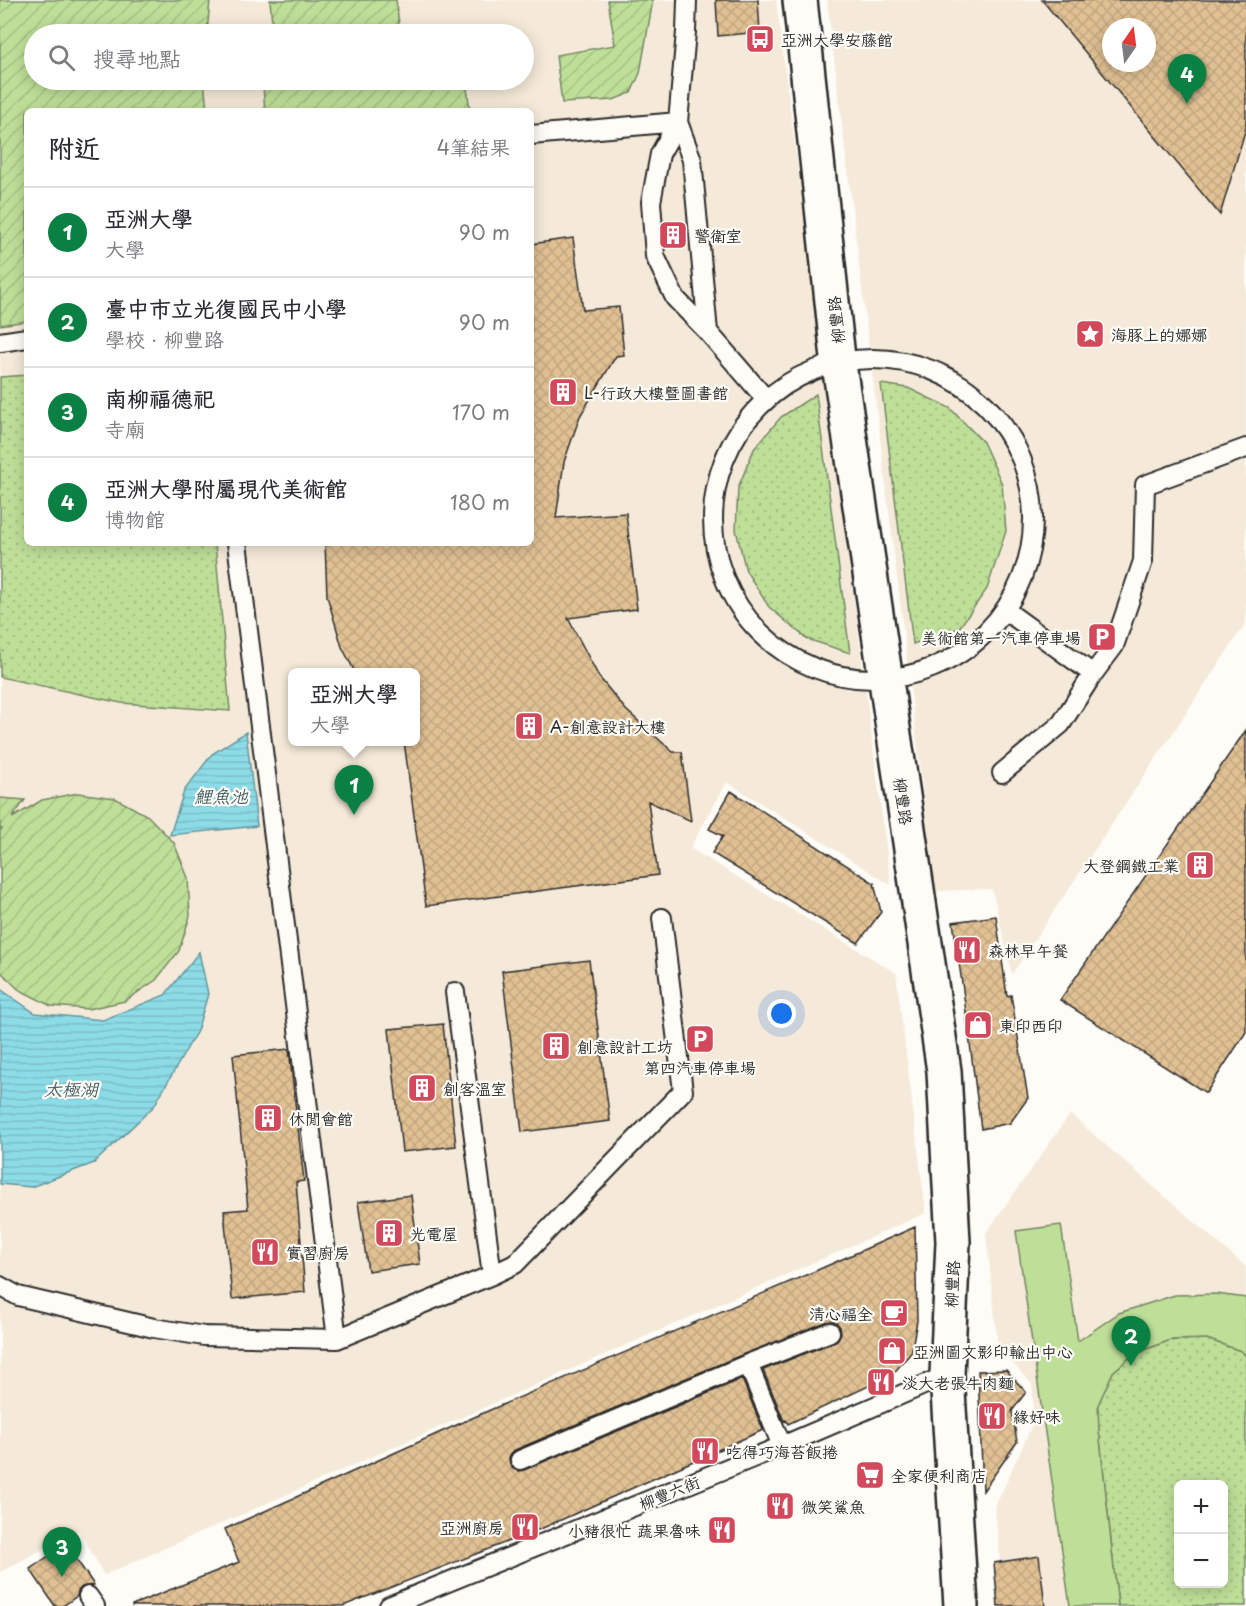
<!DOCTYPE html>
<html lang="zh-TW">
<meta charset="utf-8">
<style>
:root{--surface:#fff;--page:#f2f2f3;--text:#2b2b33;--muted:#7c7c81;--line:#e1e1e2;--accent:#0b8043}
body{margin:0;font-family:"Playpen Sans","LXGW WenKai TC",sans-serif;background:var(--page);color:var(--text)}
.controls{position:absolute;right:18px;bottom:18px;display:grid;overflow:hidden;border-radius:9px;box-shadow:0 3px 15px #0003}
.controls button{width:54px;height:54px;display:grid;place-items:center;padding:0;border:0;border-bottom:2px solid var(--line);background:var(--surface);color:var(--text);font:30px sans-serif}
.compass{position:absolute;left:1102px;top:18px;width:54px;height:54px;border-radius:50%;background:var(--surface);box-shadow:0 3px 15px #0003;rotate:14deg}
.you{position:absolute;left:782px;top:1014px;width:21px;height:21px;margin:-15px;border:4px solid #fff;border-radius:50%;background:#1a73e8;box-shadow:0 0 0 9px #1a73e833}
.badge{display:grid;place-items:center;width:39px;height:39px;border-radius:50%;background:var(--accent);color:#fff;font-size:20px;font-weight:700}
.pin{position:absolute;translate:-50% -50px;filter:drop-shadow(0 2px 3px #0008)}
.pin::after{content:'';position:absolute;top:32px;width:21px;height:18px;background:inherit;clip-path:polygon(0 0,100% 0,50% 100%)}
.popup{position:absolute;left:288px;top:668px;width:132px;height:78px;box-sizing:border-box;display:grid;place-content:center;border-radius:9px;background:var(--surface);filter:drop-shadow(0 2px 4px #0005);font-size:20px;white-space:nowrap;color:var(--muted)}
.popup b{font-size:22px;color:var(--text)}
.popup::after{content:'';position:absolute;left:50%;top:100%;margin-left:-12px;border:12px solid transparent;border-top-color:var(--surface)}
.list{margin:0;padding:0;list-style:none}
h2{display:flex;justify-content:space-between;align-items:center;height:78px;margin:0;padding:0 24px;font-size:26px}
h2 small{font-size:20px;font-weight:400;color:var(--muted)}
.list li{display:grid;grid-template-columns:39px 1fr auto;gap:18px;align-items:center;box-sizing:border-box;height:90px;padding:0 24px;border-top:2px solid var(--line)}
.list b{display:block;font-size:22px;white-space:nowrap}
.list p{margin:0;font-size:20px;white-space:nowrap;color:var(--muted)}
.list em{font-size:20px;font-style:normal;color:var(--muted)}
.icon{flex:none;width:33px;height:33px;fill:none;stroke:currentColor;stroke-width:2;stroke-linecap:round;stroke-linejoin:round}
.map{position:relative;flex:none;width:1246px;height:1606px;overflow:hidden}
.search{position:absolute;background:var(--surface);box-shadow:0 3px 15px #0003;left:24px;top:24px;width:510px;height:66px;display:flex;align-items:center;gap:15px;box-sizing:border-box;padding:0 21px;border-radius:33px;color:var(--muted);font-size:22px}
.panel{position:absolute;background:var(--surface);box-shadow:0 3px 15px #0003;left:24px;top:108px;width:510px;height:438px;border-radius:9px}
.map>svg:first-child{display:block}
</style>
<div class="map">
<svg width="1246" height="1606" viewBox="0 0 1246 1606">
<defs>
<pattern id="grass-dots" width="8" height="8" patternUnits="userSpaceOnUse" patternTransform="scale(1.5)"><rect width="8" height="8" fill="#bedf98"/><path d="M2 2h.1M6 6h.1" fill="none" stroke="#a3c083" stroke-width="1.8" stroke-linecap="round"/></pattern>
<pattern id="garden-furrows" width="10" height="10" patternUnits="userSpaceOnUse" patternTransform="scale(1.5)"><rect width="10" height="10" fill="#bedf98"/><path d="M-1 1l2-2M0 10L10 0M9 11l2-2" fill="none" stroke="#a3c083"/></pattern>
<pattern id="water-rules" width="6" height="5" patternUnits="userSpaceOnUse" patternTransform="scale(1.5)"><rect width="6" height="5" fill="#8cdce8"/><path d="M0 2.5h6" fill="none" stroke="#79bdc7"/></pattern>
<pattern id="building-cross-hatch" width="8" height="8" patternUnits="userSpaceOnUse" patternTransform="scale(1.5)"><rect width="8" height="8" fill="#e1c194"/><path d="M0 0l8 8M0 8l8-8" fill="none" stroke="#c1a680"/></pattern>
</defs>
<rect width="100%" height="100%" fill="#fdfcf7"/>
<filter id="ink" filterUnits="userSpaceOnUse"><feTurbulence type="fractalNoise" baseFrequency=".0167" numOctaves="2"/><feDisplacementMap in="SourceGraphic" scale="12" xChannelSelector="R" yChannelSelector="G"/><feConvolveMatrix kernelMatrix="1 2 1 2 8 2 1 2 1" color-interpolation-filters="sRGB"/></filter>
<g filter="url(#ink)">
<!-- built -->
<path fill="#f5ead9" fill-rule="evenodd" d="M0 0H776L891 885 727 782 690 848 896 973 926 1213 104 1575 79 1530 0 1572ZM34 34H524V80H34ZM27 111H531V543H27ZM292 672H416V742H292Z
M827 0H1246V623L1012 974 992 889 935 891ZM1111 27H1147V63H1111Z
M1070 1114 1246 1267V1606H1004L995 1507 1034 1421 1032 1384 998 1348 986 1233ZM1178 1484H1224V1584H1178Z"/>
<!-- grass -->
<path fill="url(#grass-dots)" stroke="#748562" stroke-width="1.5" fill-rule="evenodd" d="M27 375V543H215L230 711 121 703 0 677V377Z
M881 384 908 388 950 408 983 442 1002 484 1006 531 987 589 959 628 913 644Z
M816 394 850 653 807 639 769 607 746 571 736 530 738 488 754 449 781 417Z
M1207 1339 1241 1351 1246 1356V1606H1118L1099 1430 1097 1405 1113 1372 1135 1353 1171 1340ZM1178 1484H1224V1584H1178Z"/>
<!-- garden -->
<path fill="url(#garden-furrows)" stroke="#748562" stroke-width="1.5" d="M0 0H210L207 34H34V80H204L207 111H27V321L0 325Z
M270 0H396L400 32 378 34H273Z
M608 0H653L640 73 631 93 613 100 562 103 556 55 615 45Z
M330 80H466L470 111H265L263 86Z
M78 793 115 798 148 816 174 843 188 878 190 916 179 951 156 980 125 1001 88 1009 51 1006 18 989 0 971V831L2 829H0V798L25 800 12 818 42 800Z"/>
<!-- pitch -->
<path fill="#bedf98" stroke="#748562" stroke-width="1.5" d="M1061 1225 1078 1341 1119 1313 1175 1295 1216 1294 1246 1298V1356L1241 1351 1207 1339 1171 1340 1135 1353 1113 1372 1098 1405 1099 1430 1118 1606H1070L1016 1231Z"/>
<!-- water -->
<path fill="url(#water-rules)" stroke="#65959c" stroke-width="1.5" d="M246 732 257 826 170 835 184 791 212 754Z
M199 952 208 994 197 1031 154 1106 94 1163 31 1187 0 1184V989L35 1013 103 1020 165 995Z"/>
<!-- building -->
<path fill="url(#building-cross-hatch)" stroke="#2b2b2b" stroke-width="1.5" fill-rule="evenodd" d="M716 0H758L760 32 718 36Z
M1042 0H1246V128L1220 215ZM1111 27H1147V63H1111Z
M573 238 583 310 619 307 624 355 616 356 580 416 564 462 556 518 626 513 637 609 568 618 599 677 626 710 673 752H682L691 821 648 801 658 875 426 906 404 741H416V672H355L342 647 327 596 325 543H531V244Z
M1246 730V1032L1206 1093 1060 1000Z
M731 791 874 883 881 912 858 943 712 853 723 836 709 829Z
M996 916 1007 996 1011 995 1028 1098 1010 1123 981 1129 964 997 953 922Z
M589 960 610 1121 522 1132 502 971Z
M443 1024 456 1146 402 1152 389 1029Z
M289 1049 304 1181 296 1182 305 1292 232 1299 224 1211 248 1209 233 1055Z
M411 1195 420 1264 368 1271 358 1202Z
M915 1227 917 1321 911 1353 892 1375 788 1424 786 1420 784 1421 763 1370 834 1342 838 1339 841 1333 840 1327 837 1323 832 1321 826 1322 744 1354 515 1450 511 1453 509 1458 510 1465 513 1469 518 1471 524 1470 742 1379 763 1430 545 1527 343 1606H132V1605L239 1562 225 1529 490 1410 813 1272Z
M1006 1370 1026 1392 1012 1411 1017 1442 983 1491 978 1371Z
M66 1544 94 1585 82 1587 78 1591 77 1596 63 1606H55L30 1569Z
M1039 1556 1045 1606H998L994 1563Z"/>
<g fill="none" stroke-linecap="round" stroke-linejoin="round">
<!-- lane casing -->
<g stroke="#2b2b2b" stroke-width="22">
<path id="lane" d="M687 0 686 32 678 122 660 154 651 202 655 256 675 298 708 332 765 398
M678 122 692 160 708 332
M531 135 678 122
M0 342 27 338
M713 519a160 160 0 1 1 320 0a160 160 0 1 1-320 0Z
M237 543 337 1339
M1005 610 1093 674 1114 646 1143 561 1145 485 1246 448
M1002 773 1061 724 1093 674
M455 992 492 1275
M0 1286 18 1296 154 1328 204 1336 337 1339 492 1275 515 1264 683 1091 662 918
M782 1446 748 1364 830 1332
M520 1460 748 1364
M88 1596 95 1606
M389 1606 782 1446 947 1375"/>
</g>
<!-- secondary casing -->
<g stroke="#2b2b2b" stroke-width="38">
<path id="secondary" d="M800 0 838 358 944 1071 953 1242 947 1375 961 1606"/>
</g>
<!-- lane -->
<use href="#lane" stroke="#fdfcf7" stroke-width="18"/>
<!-- secondary -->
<use href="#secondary" stroke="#fdfcf7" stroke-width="33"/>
</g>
</g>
<!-- icons -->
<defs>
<g id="bus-square" transform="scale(1.5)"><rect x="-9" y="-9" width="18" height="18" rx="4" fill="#d1495b" stroke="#fdfcf7"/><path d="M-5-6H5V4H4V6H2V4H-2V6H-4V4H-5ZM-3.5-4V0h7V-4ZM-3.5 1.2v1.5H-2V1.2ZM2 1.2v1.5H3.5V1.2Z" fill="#fff"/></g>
<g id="building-square" transform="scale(1.5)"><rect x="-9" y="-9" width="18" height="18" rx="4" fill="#d1495b" stroke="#fdfcf7"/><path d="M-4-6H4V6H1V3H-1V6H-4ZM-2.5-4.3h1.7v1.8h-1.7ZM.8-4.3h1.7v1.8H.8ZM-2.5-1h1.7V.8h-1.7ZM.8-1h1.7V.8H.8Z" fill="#fff"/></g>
<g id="sight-square" transform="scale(1.5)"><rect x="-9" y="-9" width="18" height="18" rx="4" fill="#d1495b" stroke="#fdfcf7"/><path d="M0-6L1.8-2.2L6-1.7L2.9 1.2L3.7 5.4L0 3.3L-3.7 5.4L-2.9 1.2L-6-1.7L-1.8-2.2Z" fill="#fff"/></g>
<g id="parking-square" transform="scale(1.5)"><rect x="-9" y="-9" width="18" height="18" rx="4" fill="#d1495b" stroke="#fdfcf7"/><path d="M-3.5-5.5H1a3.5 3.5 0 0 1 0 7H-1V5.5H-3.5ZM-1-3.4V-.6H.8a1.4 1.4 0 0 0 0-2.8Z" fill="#fff"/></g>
<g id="restaurant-square" transform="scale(1.5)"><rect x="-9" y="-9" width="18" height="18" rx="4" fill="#d1495b" stroke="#fdfcf7"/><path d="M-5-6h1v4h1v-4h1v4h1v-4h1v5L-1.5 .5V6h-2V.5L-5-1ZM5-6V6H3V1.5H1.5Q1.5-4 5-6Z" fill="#fff"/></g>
<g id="shop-square" transform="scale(1.5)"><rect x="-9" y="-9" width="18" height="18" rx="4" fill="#d1495b" stroke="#fdfcf7"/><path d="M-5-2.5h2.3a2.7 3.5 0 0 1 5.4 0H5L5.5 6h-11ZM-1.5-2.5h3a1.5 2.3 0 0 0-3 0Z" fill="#fff"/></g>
<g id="cafe-square" transform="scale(1.5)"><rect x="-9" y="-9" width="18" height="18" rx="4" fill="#d1495b" stroke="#fdfcf7"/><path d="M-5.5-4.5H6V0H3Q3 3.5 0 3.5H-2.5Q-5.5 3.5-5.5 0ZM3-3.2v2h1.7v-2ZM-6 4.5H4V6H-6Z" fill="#fff"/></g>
<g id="supermarket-square" transform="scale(1.5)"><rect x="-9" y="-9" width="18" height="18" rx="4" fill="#d1495b" stroke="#fdfcf7"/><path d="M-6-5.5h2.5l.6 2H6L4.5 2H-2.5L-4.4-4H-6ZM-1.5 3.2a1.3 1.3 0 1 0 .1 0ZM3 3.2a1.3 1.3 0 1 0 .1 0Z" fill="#fff"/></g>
</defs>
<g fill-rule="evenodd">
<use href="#bus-square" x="760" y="39"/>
<use href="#building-square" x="673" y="235"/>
<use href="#sight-square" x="1090" y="334"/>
<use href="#building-square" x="563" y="392"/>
<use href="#parking-square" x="1102" y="637"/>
<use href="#building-square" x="529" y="726"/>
<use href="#building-square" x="1200" y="865"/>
<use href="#restaurant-square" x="967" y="950"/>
<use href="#shop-square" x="978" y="1025"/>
<use href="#parking-square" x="700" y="1039"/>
<use href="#building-square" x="556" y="1046"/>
<use href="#building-square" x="422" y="1088"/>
<use href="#building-square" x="268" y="1118"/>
<use href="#building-square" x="389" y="1233"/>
<use href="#restaurant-square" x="265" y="1252"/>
<use href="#cafe-square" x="894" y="1313"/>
<use href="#shop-square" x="892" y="1351"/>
<use href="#restaurant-square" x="881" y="1382"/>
<use href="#restaurant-square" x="992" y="1416"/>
<use href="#restaurant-square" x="705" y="1451"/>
<use href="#supermarket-square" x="870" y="1475"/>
<use href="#restaurant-square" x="780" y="1506"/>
<use href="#restaurant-square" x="525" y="1527"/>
<use href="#restaurant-square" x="722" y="1530"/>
</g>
<g text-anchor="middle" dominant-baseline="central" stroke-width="4.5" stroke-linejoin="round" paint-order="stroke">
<!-- poi labels -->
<g font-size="16" fill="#2b2b2b" stroke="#fdfcf7" text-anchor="start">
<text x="781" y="39">亞洲大學安藤館</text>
<text x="694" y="235">警衛室</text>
<text x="1111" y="334">海豚上的娜娜</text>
<text x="584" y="392">L-行政大樓暨圖書館</text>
<text x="1081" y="637" text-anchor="end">美術館第一汽車停車場</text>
<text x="550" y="726">A-創意設計大樓</text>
<text x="1179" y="865" text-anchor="end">大登鋼鐵工業</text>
<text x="988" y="950">森林早午餐</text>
<text x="999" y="1025">東印西印</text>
<text x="577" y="1046">創意設計工坊</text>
<text x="700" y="1067" text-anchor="middle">第四汽車停車場</text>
<text x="443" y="1088">創客溫室</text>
<text x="289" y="1118">休閒會館</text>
<text x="410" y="1233">光電屋</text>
<text x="286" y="1252">實習廚房</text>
<text x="873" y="1313" text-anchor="end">清心福全</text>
<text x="913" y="1351">亞洲圖文影印輸出中心</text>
<text x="902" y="1382">淡大老張牛肉麵</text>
<text x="1013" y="1416">緣好味</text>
<text x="726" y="1451">吃得巧海苔飯捲</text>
<text x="891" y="1475">全家便利商店</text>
<text x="801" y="1506">微笑鯊魚</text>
<text x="504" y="1527" text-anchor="end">亞洲廚房</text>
<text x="701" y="1530" text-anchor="end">小豬很忙 蔬果魯味</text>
</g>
<!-- street labels -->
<g font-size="16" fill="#2b2b2b" stroke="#fdfcf7">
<text transform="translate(835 320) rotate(-96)">柳豐路</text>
<text transform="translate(904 801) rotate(82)">柳豐路</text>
<text transform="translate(951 1284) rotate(-87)">柳豐路</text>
<text transform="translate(669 1492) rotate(-22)">柳豐六街</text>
</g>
<!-- water labels -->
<g font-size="18" font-style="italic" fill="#486064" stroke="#fdfcf7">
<text x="221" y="795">鯉魚池</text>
<text x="71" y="1088">太極湖</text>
</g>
</g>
</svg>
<div class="controls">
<button>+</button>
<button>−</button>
</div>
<svg class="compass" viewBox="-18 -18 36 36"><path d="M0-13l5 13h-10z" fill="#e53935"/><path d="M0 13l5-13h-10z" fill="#7c7c81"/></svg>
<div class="you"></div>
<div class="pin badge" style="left:354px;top:815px">1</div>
<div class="popup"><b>亞洲大學</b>大學</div>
<div class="pin badge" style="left:1131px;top:1366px">2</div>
<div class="pin badge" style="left:62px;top:1577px">3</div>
<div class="pin badge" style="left:1187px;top:104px">4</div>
<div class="search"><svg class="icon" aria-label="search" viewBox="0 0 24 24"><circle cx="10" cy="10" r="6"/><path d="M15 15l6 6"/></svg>搜尋地點</div>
<section class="panel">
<h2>附近<small>4筆結果</small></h2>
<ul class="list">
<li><span class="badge">1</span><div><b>亞洲大學</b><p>大學</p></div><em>90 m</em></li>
<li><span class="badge">2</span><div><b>臺中市立光復國民中小學</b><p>學校 · 柳豐路</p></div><em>90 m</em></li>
<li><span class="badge">3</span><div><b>南柳福德祀</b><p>寺廟</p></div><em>170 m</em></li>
<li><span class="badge">4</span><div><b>亞洲大學附屬現代美術館</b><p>博物館</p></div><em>180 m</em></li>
</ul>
</section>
</div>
